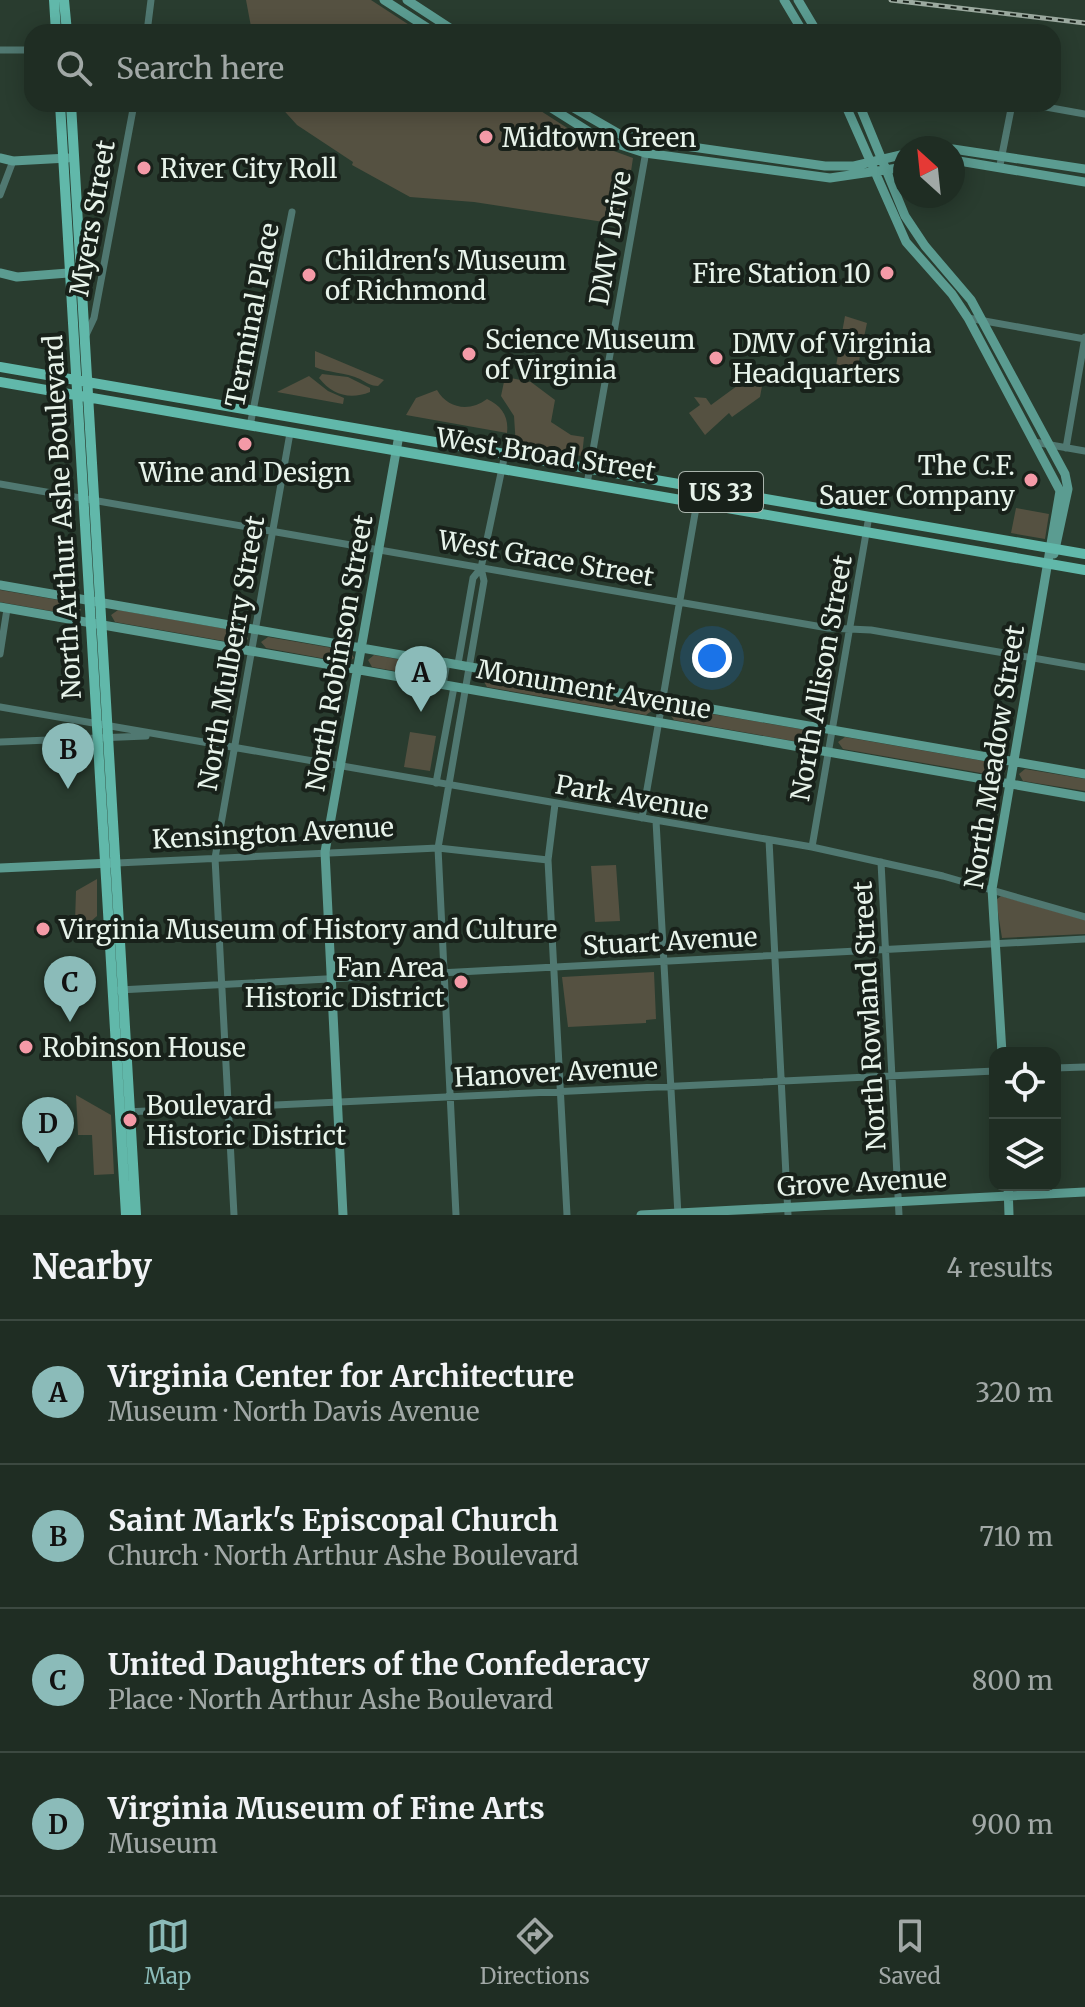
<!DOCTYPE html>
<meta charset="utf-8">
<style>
:root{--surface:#1f2d23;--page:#2c3930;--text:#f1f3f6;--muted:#a1a8a6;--line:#3c4941;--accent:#8bbbb9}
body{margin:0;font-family:Merriweather,serif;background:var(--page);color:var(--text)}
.controls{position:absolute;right:24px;bottom:24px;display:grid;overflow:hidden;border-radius:16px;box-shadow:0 4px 20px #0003}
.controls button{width:72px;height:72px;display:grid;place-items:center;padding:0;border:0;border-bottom:2px solid var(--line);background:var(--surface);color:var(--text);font:40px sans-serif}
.compass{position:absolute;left:893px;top:136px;width:72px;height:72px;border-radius:50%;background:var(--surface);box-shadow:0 4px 20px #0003;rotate:333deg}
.you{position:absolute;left:712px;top:658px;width:28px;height:28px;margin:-20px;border:6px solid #fff;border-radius:50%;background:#1a73e8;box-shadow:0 0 0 12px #1a73e833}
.badge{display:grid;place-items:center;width:52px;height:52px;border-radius:50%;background:var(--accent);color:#111;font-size:26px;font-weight:700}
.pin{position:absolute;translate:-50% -66px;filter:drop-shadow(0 2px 4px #0008)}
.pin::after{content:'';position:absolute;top:42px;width:28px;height:24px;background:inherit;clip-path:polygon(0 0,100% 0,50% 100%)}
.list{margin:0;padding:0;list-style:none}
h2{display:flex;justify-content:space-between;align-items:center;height:104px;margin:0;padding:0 32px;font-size:34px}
h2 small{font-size:26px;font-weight:400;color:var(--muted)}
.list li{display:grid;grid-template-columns:52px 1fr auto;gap:24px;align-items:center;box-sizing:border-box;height:144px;padding:0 32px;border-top:2px solid var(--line)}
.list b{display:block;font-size:30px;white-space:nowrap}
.list p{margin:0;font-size:26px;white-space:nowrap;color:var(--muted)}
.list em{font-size:26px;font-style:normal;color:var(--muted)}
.icon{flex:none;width:44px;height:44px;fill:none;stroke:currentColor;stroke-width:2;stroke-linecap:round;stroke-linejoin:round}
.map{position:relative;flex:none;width:1085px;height:1215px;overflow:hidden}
.search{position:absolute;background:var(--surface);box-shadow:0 4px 20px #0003;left:24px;right:24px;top:24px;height:88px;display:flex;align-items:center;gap:20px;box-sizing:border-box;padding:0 28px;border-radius:24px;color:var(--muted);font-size:30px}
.sheet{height:680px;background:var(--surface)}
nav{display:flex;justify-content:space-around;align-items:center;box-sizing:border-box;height:112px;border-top:2px solid var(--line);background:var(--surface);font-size:22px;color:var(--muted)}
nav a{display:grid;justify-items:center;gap:4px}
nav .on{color:var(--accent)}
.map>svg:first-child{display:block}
</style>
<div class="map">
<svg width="1085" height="1215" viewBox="0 0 1085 1215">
<rect width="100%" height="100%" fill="#293c2f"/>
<!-- green -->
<path fill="#555141" d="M246 0H371L420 32H252Z
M278 104H530L589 142 633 158 623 225 474 202 410 197 352 165 353 162 297 125Z
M845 316 867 323 855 380 834 377Z
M315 351 384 380 378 386C371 386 367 383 360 379 345 372 328 373 315 367Z
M756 372 764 375 760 397 732 417 729 413 705 435 689 413 700 405 694 397 706 398 711 405Z
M322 374 348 377 370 388V392C350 400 332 395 319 378Z
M309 376 328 391 344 398 343 404 277 392Z
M505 377 531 382 555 400 551 422 571 435 584 437 582 456 516 447 514 416 501 396Z
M437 390C448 409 470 412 487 399 502 406 509 417 507 433L406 415 416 398Z
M1016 508 1049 514 1045 539 1011 533Z
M0 590 76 603 81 610 74 615 0 602Z
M118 610 244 632 248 639 241 644 115 622 111 615Z
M268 637 350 651 354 658 348 663 266 648 261 642Z
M374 655 431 665 435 672 429 677 372 667 368 660Z
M489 675 649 703 653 710 646 715 487 687 483 680Z
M676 708 818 732 823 740 816 745 674 720 669 713Z
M410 732 436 736 430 771 404 767Z
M845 737 1001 764 1006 771 998 776 843 749 838 742Z
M1025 769 1085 779V791L1023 781 1019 774Z
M616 865 620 921 595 922 591 866Z
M97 879V916L90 922H75L76 891Z
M1001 896 1085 920V934L1002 938 996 900Z
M654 972 656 1019 646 1020V1023L568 1027 562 977Z
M76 1095 111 1115 114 1174 94 1175 92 1135H78Z"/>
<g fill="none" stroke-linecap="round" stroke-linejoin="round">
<!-- street -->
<path stroke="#507871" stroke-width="7" d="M147 32 151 0
M0 50H32
M1029 104 1085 114
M1000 165 1012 104
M0 195 13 161
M968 318 1085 339
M86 335 94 318 134 104
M250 426 292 212
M1034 442 1085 451
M1066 448 1085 337
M0 484 828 628 871 630 1085 667
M587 484 648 140
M0 654 7 609
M458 664 473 578 481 568
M443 685 447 662
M0 707 812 847 943 876 1085 917
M0 742 146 736
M436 783 454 687
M555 804 548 860 567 1215
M642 818 697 502
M656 821 678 1215
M769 840 788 1215
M812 847 869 516
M881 862 899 1215
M117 863 438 848 548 860
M119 990 1085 939
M1055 1068 1085 1067
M126 1112 995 1071
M234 1215 215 858 290 433
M456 1215 438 848 484 581 481 568 505 454"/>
<!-- secondary -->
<path stroke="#5b9c91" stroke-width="9" d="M384 0 434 32
M407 0 456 32
M784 0 803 32
M798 0 817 32
M545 104 599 138 645 153 830 178 905 167
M567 104 619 134 664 143 825 166H854L905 154
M845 104 906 242 952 294 968 318 1060 491 992 889 1002 1053
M859 104 905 216 925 246 971 300 1065 474 1068 489 1054 554
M953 149 1085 169
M0 158 13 161 68 158
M953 160 1085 182
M0 273 17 277 81 272
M0 585 1085 774
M0 607 1085 797
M0 868 112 863
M1008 1185 1009 1215
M343 1215 325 852 399 435
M641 1215 1085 1192"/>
<!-- primary -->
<path stroke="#61b8aa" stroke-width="10" d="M54 0 56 32
M64 0 67 32
M60 104 126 1215
M71 104 136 1215
M0 367 1085 554
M0 382 1085 570"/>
<!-- rail casing -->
<g stroke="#9caaa0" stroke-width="5">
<path id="rail" d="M891 0 1085 23"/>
</g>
<!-- rail -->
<use href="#rail" stroke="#18211a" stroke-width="2" stroke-dasharray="6" stroke-linecap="butt"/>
</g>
<!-- markers -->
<g fill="#f49aa7" stroke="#18211a" stroke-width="3">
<circle cx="486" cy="137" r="8"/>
<circle cx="144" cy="168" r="8"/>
<circle cx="887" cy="273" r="8"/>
<circle cx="309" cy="275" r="8"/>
<circle cx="469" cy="354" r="8"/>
<circle cx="716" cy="358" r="8"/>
<circle cx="245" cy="444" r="8"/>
<circle cx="1031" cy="480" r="8"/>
<circle cx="43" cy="929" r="8"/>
<circle cx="461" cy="982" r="8"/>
<circle cx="26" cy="1047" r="8"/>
<circle cx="130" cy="1120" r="8"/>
</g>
<g text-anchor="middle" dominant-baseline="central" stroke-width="8" stroke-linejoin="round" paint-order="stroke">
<!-- shield labels -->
<rect fill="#18211a" stroke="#a9b4ac" stroke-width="2" x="679" y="472" width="84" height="40" rx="6"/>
<g font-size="24" font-weight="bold" fill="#e7f3ea">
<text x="721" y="492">US 33</text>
</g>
<!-- poi labels -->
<g font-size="26" fill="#e7f3ea" stroke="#18211a" text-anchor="start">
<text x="502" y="137">Midtown Green</text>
<text x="160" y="168">River City Roll</text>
<text x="325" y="260">Children's Museum<tspan x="325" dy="30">of Richmond</tspan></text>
<text x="871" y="273" text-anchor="end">Fire Station 10</text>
<text x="485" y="339">Science Museum<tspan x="485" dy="30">of Virginia</tspan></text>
<text x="732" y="343">DMV of Virginia<tspan x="732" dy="30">Headquarters</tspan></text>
<text x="1015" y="465" text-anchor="end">The C.F.<tspan x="1015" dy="30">Sauer Company</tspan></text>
<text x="245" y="472" text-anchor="middle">Wine and Design</text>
<text x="59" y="929">Virginia Museum of History and Culture</text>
<text x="445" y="967" text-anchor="end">Fan Area<tspan x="445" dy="30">Historic District</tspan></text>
<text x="42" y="1047">Robinson House</text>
<text x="146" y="1105">Boulevard<tspan x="146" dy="30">Historic District</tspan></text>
</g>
<!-- street labels -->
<g font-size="26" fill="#e7f3ea" stroke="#18211a">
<text transform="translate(92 218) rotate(-80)">Myers Street</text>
<text transform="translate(610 238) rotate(-80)">DMV Drive</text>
<text transform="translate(252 315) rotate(-79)">Terminal Place</text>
<text transform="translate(546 454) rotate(9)">West Broad Street</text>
<text transform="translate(62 517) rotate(-93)">North Arthur Ashe Boulevard</text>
<text transform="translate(546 558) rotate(10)">West Grace Street</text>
<text transform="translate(231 653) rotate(-80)">North Mulberry Street</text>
<text transform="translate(339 653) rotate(-80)">North Robinson Street</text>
<text transform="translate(821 678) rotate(-80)">North Allison Street</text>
<text transform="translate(594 689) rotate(10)">Monument Avenue</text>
<text transform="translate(994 757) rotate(-81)">North Meadow Street</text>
<text transform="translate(632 797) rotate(10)">Park Avenue</text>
<text transform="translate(273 833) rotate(-3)">Kensington Avenue</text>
<text transform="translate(670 941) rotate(-3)">Stuart Avenue</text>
<text transform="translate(869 1016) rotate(-93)">North Rowland Street</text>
<text transform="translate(556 1072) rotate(-3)">Hanover Avenue</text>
<text transform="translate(862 1182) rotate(-3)">Grove Avenue</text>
</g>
</g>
</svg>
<div class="controls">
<button><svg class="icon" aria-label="locate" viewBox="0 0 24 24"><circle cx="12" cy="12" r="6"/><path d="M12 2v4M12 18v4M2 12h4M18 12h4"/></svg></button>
<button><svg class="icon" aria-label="layers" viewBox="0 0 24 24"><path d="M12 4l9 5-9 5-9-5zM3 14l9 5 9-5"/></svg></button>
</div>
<svg class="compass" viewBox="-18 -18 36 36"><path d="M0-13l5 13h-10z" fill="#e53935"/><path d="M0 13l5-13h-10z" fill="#a1a8a6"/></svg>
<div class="you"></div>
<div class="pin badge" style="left:421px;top:712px">A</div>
<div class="pin badge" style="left:68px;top:789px">B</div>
<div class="pin badge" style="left:70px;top:1022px">C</div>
<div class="pin badge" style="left:48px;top:1163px">D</div>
<div class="search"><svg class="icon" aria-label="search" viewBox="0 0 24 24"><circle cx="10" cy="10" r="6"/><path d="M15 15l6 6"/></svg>Search here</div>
</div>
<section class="sheet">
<h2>Nearby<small>4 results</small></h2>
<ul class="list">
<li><span class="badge">A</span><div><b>Virginia Center for Architecture</b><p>Museum · North Davis Avenue</p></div><em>320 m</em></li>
<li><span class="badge">B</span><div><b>Saint Mark's Episcopal Church</b><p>Church · North Arthur Ashe Boulevard</p></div><em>710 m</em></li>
<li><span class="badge">C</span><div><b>United Daughters of the Confederacy</b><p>Place · North Arthur Ashe Boulevard</p></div><em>800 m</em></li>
<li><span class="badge">D</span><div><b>Virginia Museum of Fine Arts</b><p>Museum</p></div><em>900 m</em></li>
</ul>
</section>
<nav>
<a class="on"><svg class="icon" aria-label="map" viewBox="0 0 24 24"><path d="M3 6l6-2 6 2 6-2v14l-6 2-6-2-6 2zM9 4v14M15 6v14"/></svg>Map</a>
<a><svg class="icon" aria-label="directions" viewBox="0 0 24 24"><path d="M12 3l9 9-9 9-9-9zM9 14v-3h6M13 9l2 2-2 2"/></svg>Directions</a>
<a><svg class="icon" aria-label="saved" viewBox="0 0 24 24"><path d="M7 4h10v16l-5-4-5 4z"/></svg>Saved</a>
</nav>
